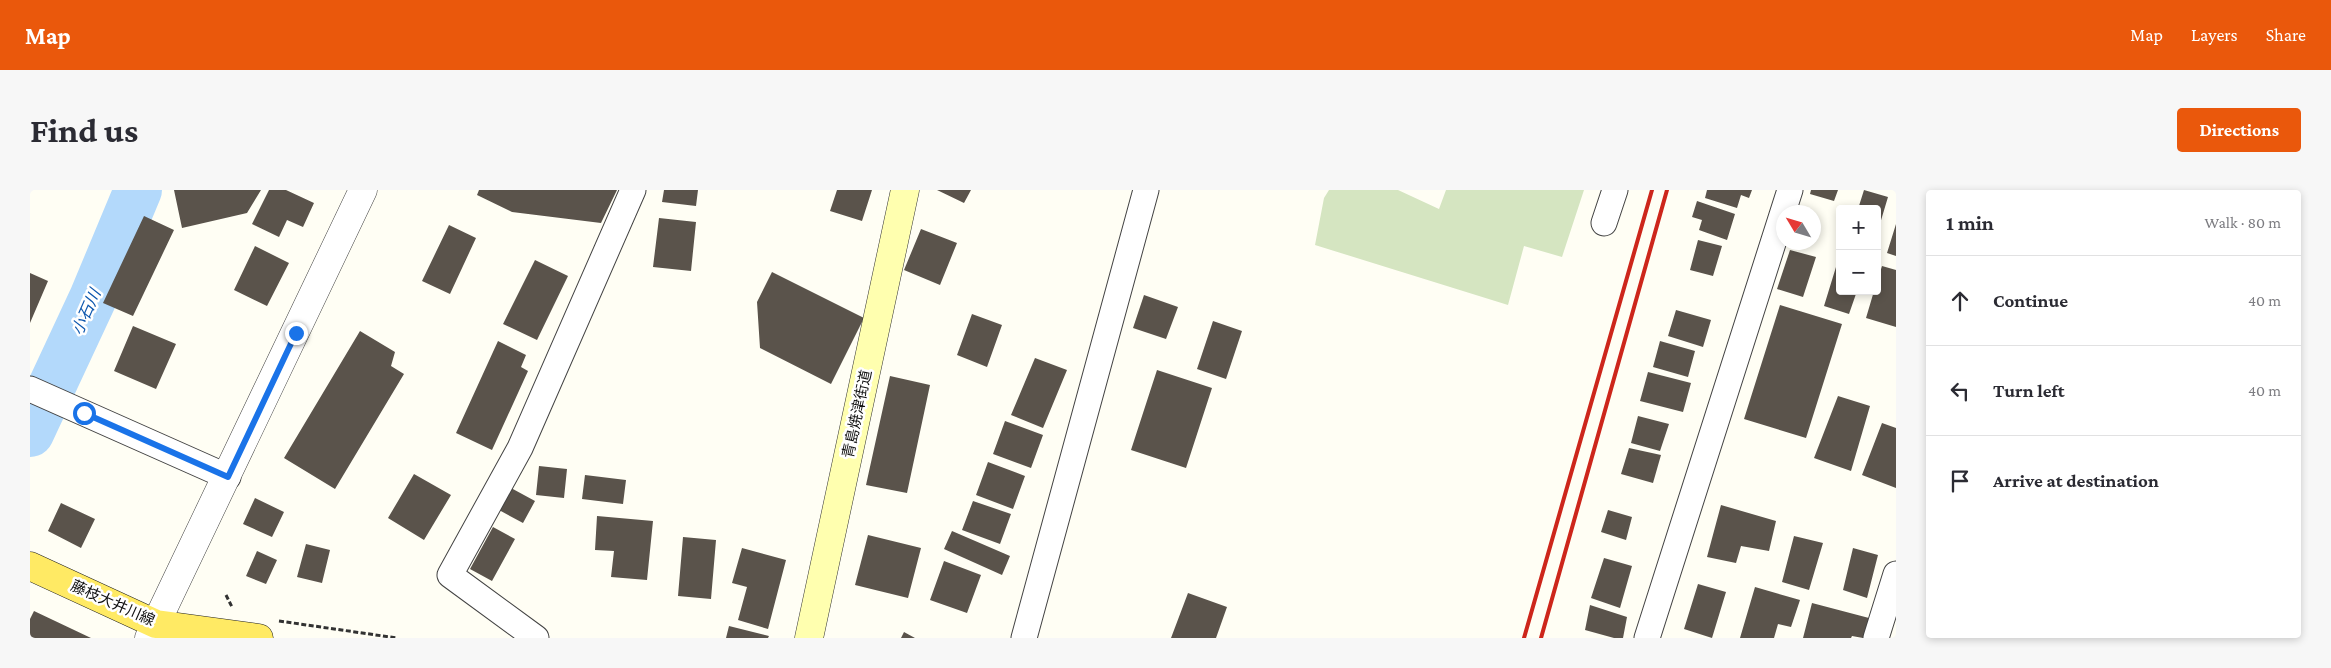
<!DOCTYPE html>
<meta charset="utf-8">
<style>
:root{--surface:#fff;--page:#f7f7f7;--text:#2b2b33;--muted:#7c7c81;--line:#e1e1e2;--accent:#ea580c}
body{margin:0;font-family:"Crimson Pro","Noto Sans JP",serif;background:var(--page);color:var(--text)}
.controls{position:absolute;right:15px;top:15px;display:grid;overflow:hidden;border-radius:5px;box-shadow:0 2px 8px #0003}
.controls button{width:45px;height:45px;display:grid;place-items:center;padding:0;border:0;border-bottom:1px solid var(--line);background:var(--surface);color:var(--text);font:25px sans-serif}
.compass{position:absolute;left:1746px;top:15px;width:45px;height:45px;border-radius:50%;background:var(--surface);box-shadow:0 2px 8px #0003;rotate:308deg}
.stop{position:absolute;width:15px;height:15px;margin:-11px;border:4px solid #1a73e8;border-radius:50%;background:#fff}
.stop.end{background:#1a73e8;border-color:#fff;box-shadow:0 1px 5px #0008}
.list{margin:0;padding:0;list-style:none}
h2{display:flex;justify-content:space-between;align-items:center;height:65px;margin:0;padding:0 20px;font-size:21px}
h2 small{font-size:16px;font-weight:400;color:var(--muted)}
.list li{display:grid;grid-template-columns:32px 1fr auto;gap:15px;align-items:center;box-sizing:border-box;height:90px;padding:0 20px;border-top:1px solid var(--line)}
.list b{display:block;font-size:19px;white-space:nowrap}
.list em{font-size:16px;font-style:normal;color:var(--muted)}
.icon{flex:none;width:28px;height:28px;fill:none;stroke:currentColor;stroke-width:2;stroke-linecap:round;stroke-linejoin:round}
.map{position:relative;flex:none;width:1866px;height:448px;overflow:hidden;border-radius:5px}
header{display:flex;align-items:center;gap:30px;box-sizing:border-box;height:70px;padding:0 25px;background:var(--accent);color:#fff}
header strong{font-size:24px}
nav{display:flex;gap:28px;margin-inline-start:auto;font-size:18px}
.intro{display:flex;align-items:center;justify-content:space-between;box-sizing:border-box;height:120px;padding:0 30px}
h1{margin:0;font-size:35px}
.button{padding:12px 22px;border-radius:5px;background:var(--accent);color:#fff;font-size:18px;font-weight:700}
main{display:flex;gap:30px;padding:0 30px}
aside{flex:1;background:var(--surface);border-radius:5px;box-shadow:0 2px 8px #0003}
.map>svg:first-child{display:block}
</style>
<header>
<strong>Map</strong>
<nav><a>Map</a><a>Layers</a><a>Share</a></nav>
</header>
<div class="intro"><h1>Find us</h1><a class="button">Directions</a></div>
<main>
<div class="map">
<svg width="1866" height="448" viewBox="0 0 1866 448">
<rect width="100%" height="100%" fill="#fffef4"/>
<!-- cemetery -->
<path fill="#d5e5c1" d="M1299 0H1368L1409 19 1416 0H1554L1532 67 1494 56 1478 115 1285 55 1294 8Z"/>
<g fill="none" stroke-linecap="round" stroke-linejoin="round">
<!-- river -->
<path stroke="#b3d9fb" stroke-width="48" d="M0 243 63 108 108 0"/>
</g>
<!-- building -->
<path fill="#5a534b" d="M144 0H231L217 23 152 38Z
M239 0H256L284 13 273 37 257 30 249 47 222 34Z
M449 0H587L571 33 482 22 447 5Z
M634 0H668L666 16 632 12Z
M807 0H842L832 31 800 21Z
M907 0H941L934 13Z
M1677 0H1722L1719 8 1711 5 1707 18 1675 8Z
M1781 0H1808L1804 11 1780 4Z
M1834 0 1858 7 1849 37 1847 36V19H1828Z
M1667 11 1705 24 1697 50 1669 40 1672 30 1662 27Z
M114 26 144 40 103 126 73 113Z
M629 28 666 32 661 81 623 77Z
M1866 34V66L1857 63Z
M419 35 446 48 420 104 392 91Z
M891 39 927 53 910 95 874 80Z
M1668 50 1692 56 1683 86 1660 80Z
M225 56 259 73 237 116 204 100Z
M1760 60 1786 67 1773 107 1747 99Z
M505 70 538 86 507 150 473 134Z
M1852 76 1866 80V137L1836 128 1844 101H1847V92Z
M1806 77 1810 78V101H1827L1819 124 1794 116Z
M742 82 834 128 801 194 730 158 727 112Z
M0 83 18 91 0 133Z
M1114 105 1148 117 1136 149 1103 138Z
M1750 115 1812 134 1776 248 1714 229Z
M1646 120 1681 130 1673 157 1638 146Z
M942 124 972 135 957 177 927 165Z
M1183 131 1212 141 1196 189 1167 179Z
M103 136 146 154 126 199 84 181Z
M330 141 365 162 361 176 374 184 305 299 254 268Z
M468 151 496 165 491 177 498 181 462 260 426 243Z
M1630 151 1665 161 1658 187 1623 177Z
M1005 168 1037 180 1013 238 981 225Z
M1127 180 1182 198 1156 278 1101 260Z
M1618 182 1661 193 1653 222 1610 211Z
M860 186 900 195 877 303 836 295Z
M1808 206 1840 216 1821 281 1784 268Z
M1608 226 1639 234 1630 261 1601 253Z
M975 231 1013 245 1001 278 963 264Z
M1852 233 1866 238V298L1832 285Z
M1599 258 1631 265 1623 293 1591 284Z
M958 272 995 286 983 319 946 305Z
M509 276 537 279 534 308 506 305Z
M384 284 421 305 394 350 358 328Z
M555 285 596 290 593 314 552 309Z
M481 298 505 311 493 333 469 320Z
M225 308 254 322 242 347 213 334Z
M943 311 981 324 970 354 932 340Z
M31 313 65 329 51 358 18 341Z
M1691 315 1746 331 1739 361 1711 356 1706 373 1677 367Z
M1578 320 1602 327 1596 350 1571 342Z
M567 326 623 331 617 390 581 387 584 361 565 360Z
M463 337 485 349 462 391 440 379Z
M922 341 980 366 972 385 914 359Z
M838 345 891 358 878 408 825 395Z
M1764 346 1793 353 1779 400 1752 392Z
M653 347 686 350 681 409 648 406Z
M276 354 300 360 292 393 267 387Z
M712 358 756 370 738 439 708 430 717 397 702 393Z
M1823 358 1848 365 1837 408 1813 400Z
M227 361 247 370 236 394 216 386Z
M1574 368 1602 376 1590 418 1561 408Z
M914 371 951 385 937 423 900 410Z
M1668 394 1696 402 1682 448 1654 439Z
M1725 397 1770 410 1761 437 1748 434 1744 448H1710Z
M1158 403 1197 417 1186 448H1141Z
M1782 413 1839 428 1833 448 1822 446 1821 448H1773Z
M1560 415 1597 427 1593 448H1584L1555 440Z
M4 421 61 448H0V429Z
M699 436 739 446 738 448H696Z
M874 442 885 448H871Z"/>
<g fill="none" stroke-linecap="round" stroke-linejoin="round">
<!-- minor casing -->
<g stroke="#434343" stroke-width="27">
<path id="minor" d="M1574 33 1585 0
M0 199 198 287
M506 448 420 385 490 258 603 0
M994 448 1116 0
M1617 448 1760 0
M1846 448 1866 384"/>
</g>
<!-- tertiary casing -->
<g stroke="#434343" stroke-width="29">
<path id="tertiary" d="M119 448 333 0"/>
</g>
<!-- secondary casing -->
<g stroke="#323232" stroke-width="29">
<path id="secondary" d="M779 448 875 0"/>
</g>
<!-- primary casing -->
<g stroke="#212121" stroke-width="29">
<path id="primary" d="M0 376 126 434 229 448"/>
</g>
<!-- path -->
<path stroke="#323232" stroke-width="3" stroke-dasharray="5 2.5" stroke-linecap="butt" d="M196 405 202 417
M249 431 367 448"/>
<!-- minor -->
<use href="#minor" stroke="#fff" stroke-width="25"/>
<!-- tertiary -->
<use href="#tertiary" stroke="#fff" stroke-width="28"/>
<!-- secondary -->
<use href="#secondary" stroke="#ffffaf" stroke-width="28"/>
<!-- primary -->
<use href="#primary" stroke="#ffea64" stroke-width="28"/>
<!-- rail -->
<path stroke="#cd261b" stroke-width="4" d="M1494 448 1622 0
M1511 448 1637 0"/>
</g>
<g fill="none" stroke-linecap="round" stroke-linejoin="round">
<!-- route -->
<path stroke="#1a73e8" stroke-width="6" d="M54 223 198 287 266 143"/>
</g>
<g text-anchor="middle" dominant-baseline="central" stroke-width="5" stroke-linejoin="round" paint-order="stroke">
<!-- street labels -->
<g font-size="15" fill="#101010" stroke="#fff">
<text transform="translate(827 224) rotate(-78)">青島焼津街道</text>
<text transform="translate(83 413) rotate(24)">藤枝大井川線</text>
</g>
<!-- water labels -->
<g font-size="16" font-style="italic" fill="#0d57ae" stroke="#fff">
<text transform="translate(56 122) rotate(-66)">小石川</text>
</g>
</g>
</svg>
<div class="controls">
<button>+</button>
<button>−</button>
</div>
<svg class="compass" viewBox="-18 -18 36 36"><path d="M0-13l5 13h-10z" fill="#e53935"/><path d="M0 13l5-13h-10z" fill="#7c7c81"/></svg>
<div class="stop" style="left:54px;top:223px"></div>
<div class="stop end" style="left:266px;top:143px"></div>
</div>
<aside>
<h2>1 min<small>Walk · 80 m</small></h2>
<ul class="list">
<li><svg class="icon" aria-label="ahead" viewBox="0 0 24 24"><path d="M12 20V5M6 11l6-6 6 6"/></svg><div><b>Continue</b></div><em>40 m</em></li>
<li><svg class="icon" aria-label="left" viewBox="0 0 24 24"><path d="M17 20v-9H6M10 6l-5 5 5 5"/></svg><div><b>Turn left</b></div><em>40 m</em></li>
<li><svg class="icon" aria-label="arrive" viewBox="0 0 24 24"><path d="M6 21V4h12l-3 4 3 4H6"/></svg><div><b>Arrive at destination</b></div></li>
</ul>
</aside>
</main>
